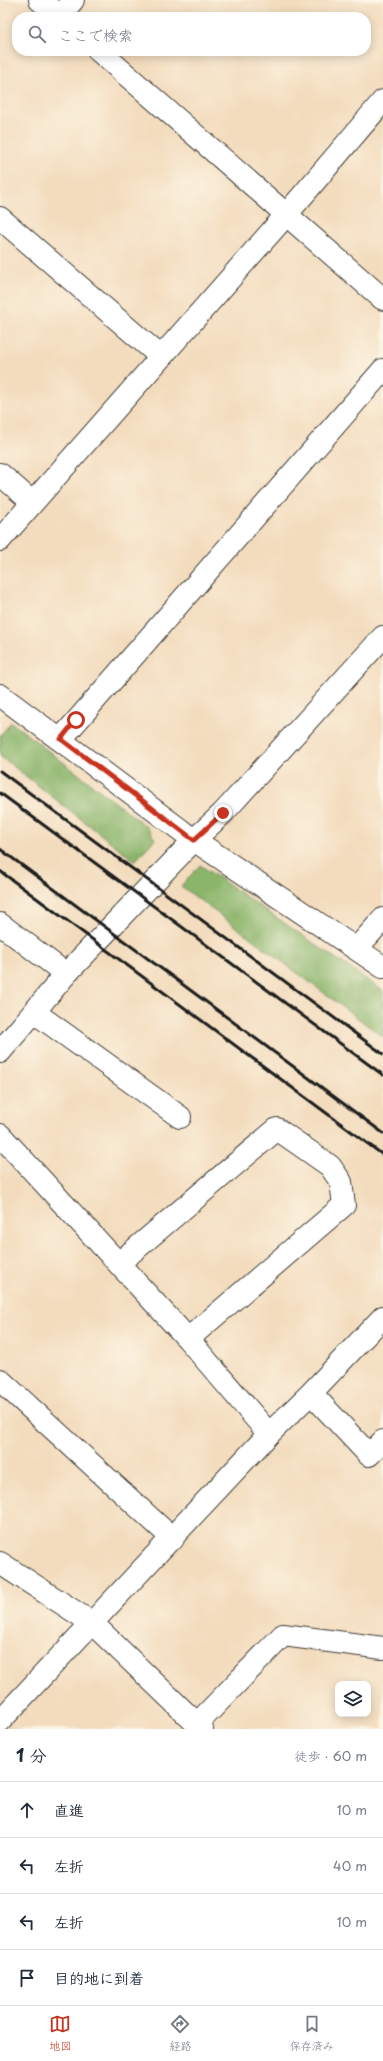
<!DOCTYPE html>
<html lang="ja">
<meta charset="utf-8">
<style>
:root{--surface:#fff;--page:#f6f6f7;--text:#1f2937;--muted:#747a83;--line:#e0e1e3;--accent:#c8321e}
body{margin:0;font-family:"Playpen Sans","Klee One",sans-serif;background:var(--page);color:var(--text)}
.controls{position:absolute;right:12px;bottom:12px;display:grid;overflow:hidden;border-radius:8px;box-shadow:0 2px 10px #0003}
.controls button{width:36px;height:36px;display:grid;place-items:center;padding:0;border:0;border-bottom:1px solid var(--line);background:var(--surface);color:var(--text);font:20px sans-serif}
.stop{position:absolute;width:12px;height:12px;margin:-9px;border:3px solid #c8321e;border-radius:50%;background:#fff}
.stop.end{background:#c8321e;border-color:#fff;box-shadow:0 1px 4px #0008}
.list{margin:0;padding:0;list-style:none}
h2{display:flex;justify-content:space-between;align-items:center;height:52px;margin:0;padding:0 16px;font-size:17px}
h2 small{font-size:13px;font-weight:400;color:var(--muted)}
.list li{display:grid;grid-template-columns:26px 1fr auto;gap:12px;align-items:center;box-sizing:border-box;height:56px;padding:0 16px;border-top:1px solid var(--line)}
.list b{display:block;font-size:15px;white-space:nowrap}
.list em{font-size:13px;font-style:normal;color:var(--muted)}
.icon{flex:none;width:22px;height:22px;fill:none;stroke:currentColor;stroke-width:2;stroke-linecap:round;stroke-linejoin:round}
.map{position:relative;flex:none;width:383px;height:1729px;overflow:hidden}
.search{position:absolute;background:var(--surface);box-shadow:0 2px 10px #0003;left:12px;right:12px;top:12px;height:44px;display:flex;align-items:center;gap:10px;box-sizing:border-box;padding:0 14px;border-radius:16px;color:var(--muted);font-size:15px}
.sheet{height:276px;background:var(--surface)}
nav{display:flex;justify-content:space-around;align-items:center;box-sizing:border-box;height:56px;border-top:1px solid var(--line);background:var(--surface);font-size:11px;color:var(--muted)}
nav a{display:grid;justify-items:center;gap:2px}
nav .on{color:var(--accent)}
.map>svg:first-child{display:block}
</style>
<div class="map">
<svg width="383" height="1729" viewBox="0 0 383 1729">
<rect width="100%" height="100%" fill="#fcf5e5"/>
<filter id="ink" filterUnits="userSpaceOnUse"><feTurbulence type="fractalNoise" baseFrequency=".025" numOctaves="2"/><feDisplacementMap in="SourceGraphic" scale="8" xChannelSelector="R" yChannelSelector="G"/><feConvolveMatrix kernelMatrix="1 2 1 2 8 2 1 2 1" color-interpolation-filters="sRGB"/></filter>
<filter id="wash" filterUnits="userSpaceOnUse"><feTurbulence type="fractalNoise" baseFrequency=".012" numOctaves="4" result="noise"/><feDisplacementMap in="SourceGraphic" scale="16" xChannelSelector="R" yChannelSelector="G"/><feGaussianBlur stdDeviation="0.9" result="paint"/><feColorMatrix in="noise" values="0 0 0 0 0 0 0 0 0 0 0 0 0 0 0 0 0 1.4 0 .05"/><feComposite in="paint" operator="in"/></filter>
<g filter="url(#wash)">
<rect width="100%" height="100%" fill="#f3dcbd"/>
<!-- forest -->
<path fill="#8cb56c" stroke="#546844" d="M11 722 146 826 155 839 135 861 0 756V736Z
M200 865 383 991V1037L181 886Z"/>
</g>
<g filter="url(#ink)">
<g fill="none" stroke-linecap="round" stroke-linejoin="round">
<!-- minor casing -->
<g stroke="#3c3934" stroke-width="24">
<path id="minor" d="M40 0 60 17
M59 17 73 0
M99 51 383 299
M0 218 161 357
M0 474 32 502
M0 540 286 215 383 101
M0 695 194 840 383 967
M61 739 383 370
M0 924 66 974
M357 948 383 919
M34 1012 180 1117
M0 1052 66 974 194 840 223 813 383 637
M0 1135 188 1339 269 1434
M119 1263 277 1129 330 1166 341 1182 344 1205 188 1339
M0 1380 173 1539
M311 1393 369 1455 383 1441
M0 1563 92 1623 202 1729
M0 1721 269 1434 311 1393 383 1317
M197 1724 283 1635 383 1648"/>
</g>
<!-- minor -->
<use href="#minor" stroke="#fff" stroke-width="22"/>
<!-- rail -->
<path stroke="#1c1c1c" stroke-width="3" d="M0 771 383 1054
M0 793 383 1075
M0 849 383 1133
M0 871 383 1155"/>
</g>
</g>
<g fill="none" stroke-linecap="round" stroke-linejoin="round" filter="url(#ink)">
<!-- route -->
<path stroke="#c8321e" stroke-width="5" d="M76 720 61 739 194 840 223 813"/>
</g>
</svg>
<div class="controls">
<button><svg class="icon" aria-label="layers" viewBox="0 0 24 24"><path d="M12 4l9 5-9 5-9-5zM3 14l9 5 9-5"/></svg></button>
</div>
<div class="stop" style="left:76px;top:720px"></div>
<div class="stop end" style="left:223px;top:813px"></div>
<div class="search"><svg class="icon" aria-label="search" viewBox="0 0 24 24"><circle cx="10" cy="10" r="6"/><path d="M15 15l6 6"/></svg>ここで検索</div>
</div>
<section class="sheet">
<h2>1 分<small>徒歩 · 60 m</small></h2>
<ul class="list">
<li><svg class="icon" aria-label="ahead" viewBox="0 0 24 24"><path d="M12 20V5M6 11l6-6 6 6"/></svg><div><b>直進</b></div><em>10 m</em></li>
<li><svg class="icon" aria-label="left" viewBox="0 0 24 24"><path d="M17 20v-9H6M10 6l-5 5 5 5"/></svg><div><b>左折</b></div><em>40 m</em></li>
<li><svg class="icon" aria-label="left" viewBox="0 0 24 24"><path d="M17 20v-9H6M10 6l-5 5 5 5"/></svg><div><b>左折</b></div><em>10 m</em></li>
<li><svg class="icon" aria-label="arrive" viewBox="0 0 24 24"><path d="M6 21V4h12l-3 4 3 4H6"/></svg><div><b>目的地に到着</b></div></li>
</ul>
</section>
<nav>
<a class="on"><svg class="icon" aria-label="map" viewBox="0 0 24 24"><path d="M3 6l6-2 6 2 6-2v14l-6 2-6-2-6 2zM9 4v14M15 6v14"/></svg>地図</a>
<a><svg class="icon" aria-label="directions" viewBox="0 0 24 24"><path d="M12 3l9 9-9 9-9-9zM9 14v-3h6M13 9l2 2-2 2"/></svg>経路</a>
<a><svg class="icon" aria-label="saved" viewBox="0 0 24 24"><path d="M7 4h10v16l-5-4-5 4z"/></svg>保存済み</a>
</nav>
